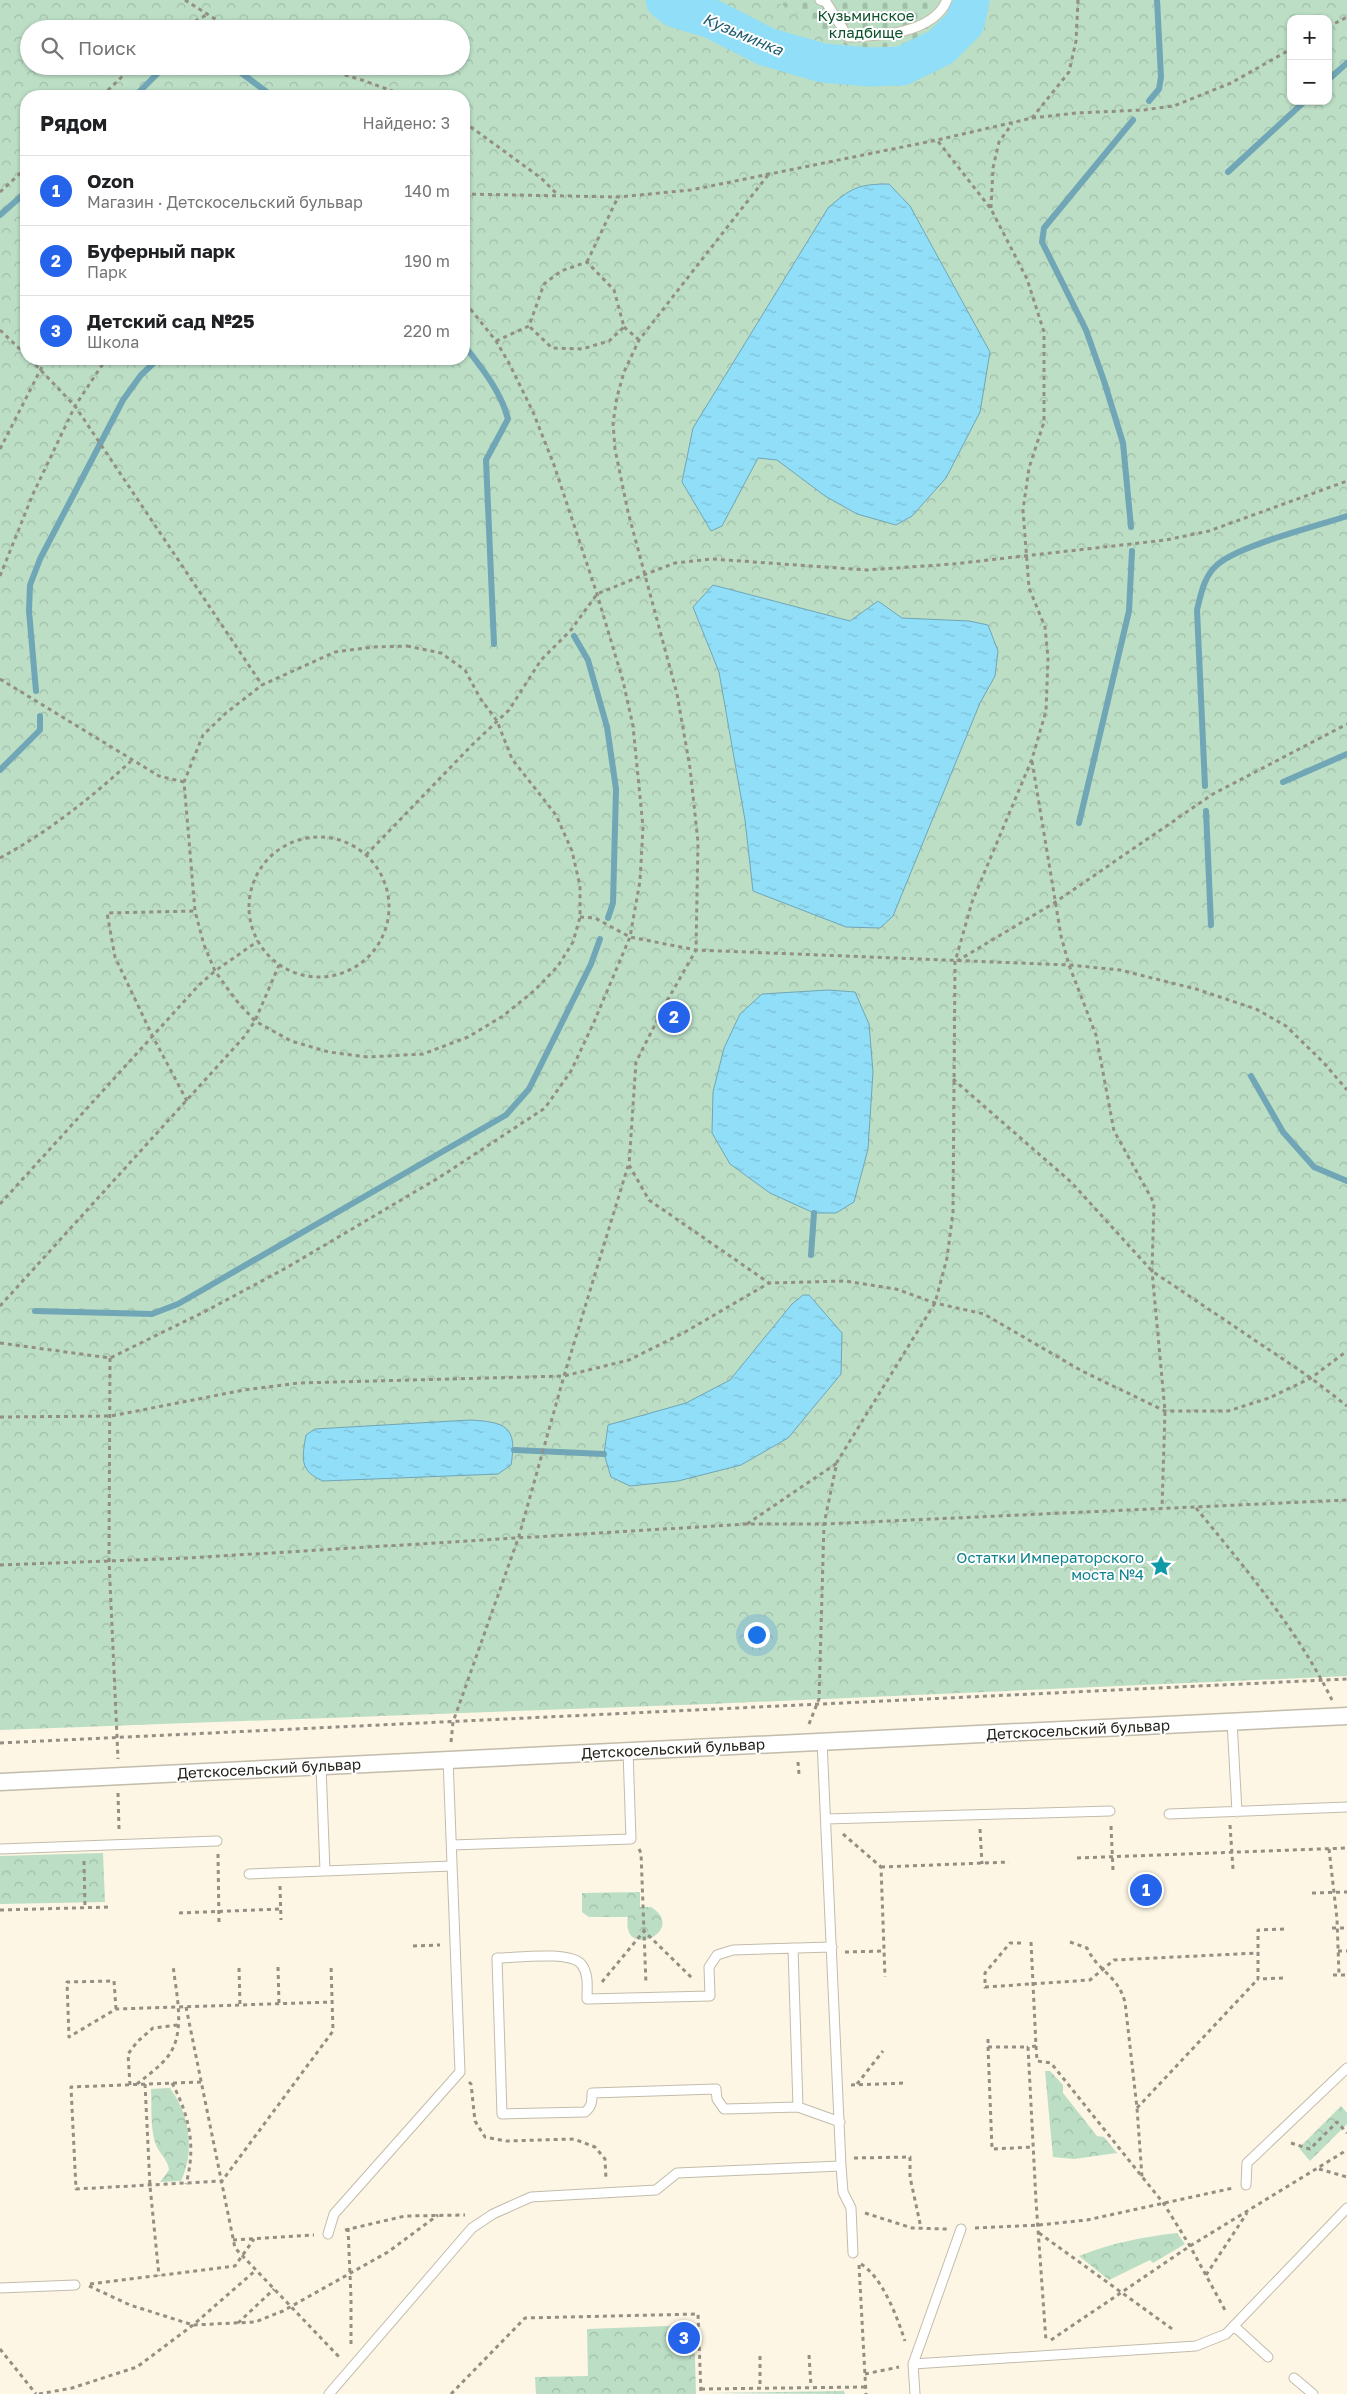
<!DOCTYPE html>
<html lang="ru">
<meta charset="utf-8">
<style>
:root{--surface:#fff;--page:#f6f6f6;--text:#202124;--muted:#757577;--line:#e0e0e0;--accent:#2563eb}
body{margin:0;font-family:"Golos Text",sans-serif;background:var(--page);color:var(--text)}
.controls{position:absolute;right:15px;top:15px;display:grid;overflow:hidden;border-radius:10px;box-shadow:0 1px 4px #0004}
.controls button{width:45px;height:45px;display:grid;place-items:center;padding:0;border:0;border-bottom:1px solid var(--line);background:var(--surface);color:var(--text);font:25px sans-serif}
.you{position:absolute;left:756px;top:1634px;width:18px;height:18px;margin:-12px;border:4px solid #fff;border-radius:50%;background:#1a73e8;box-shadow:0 0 0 8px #1a73e833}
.badge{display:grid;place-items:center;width:32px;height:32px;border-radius:50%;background:var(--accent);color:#fff;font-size:16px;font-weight:700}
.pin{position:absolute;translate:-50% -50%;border:2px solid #fff;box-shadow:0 1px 5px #0006}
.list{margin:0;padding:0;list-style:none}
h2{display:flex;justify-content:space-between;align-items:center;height:65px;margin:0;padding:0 20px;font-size:21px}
h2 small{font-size:16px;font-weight:400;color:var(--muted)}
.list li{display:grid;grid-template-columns:32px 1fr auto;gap:15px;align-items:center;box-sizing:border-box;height:70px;padding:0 20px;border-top:1px solid var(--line)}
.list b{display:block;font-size:19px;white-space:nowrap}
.list p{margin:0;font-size:16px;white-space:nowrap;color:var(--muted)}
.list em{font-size:16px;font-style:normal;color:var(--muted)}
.icon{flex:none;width:28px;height:28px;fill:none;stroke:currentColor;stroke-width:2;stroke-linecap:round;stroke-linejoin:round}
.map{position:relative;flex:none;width:1347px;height:2394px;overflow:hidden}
.search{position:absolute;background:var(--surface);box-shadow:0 1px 4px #0004;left:20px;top:20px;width:450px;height:55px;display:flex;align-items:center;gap:12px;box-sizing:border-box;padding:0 18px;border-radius:28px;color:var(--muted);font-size:19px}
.panel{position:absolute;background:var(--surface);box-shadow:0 1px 4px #0004;left:20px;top:90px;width:450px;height:275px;border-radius:20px}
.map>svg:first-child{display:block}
</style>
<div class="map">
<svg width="1347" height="2394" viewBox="0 0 1347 2394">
<defs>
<pattern id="forest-crowns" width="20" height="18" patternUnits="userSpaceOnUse" patternTransform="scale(1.25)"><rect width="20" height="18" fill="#bbdec5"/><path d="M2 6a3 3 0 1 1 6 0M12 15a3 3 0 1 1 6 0" fill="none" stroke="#a1bea9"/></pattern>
<pattern id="cemetery-stones" width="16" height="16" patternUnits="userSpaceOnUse" patternTransform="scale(1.25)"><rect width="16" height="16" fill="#bbdec5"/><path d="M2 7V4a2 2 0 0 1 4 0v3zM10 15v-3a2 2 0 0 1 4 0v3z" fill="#a1bea9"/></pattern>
<pattern id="water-ripples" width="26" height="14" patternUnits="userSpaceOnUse" patternTransform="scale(1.25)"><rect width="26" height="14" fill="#91def8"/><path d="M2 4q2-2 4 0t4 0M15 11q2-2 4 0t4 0" fill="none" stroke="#7dbed4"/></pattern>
</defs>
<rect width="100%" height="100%" fill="#fdf6e4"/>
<!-- forest -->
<path fill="url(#forest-crowns)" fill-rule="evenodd" d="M0 0H775L851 48 902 46 947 24 956 0H1347V1676L709 1704 0 1730ZM1291 19H1328V101H1291ZM29 29H461V66H29ZM26 96H464V359H26Z
M103 1853 105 1902 0 1904V1856Z
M640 1892V1907H651C689 1931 620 1962 628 1917H589L582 1912V1893Z
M1045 2071H1050L1063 2085V2093L1097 2136 1104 2137 1117 2153 1074 2159 1053 2157Z
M170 2088C190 2115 195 2151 181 2181L160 2182 169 2170C168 2159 158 2153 155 2142 150 2125 152 2106 151 2089Z
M1341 2106 1347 2113V2124L1310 2161 1299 2148Z
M1177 2233 1185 2244 1153 2263 1150 2260 1109 2280 1079 2256C1111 2243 1143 2237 1177 2233Z
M694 2325 696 2394H536L535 2377 588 2376 587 2329Z
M844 2391 845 2394 705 2393Z"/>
<!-- cemetery -->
<path fill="url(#cemetery-stones)" d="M775 0H956L947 24 902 46 851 49Z"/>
<!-- water -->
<path fill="url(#water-ripples)" stroke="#70a6b6" d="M889 184 910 206 990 352 980 412 946 478 912 516 896 525 857 514 825 496 777 460 758 458 722 526 711 531 682 482 693 428 828 208C851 188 858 184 889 184Z
M713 585 850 621 878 601 902 618 969 621 988 625 998 651 995 676 980 703 893 916 880 928 846 927 753 891 745 820 719 672 693 607Z
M828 990 855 992 869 1024 873 1072 868 1149 854 1202 836 1213H814L770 1193 730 1164 712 1133 713 1092 724 1048 740 1014 762 994Z
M803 1295H809L842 1333 841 1374 788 1438 741 1465 678 1481 630 1486 611 1477 604 1454 608 1425 686 1403 730 1380 792 1304Z
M470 1420C505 1422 518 1426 511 1465L498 1474 323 1481C299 1471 302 1458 306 1435L315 1429Z"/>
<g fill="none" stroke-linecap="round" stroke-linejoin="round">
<!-- stream -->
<path stroke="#70a6b6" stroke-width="6" d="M232 66 272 96
M1328 80 1347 63
M135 96 165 66
M1149 101 1159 89 1161 77 1157 0
M1228 172 1305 101
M0 215 26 192
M464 345C481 367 501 391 508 419L486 460 494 644
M1131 527 1123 443 1104 381 1086 330 1042 242 1044 228 1133 120
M574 636 588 660 607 727 616 789 613 903 608 918
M36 691 29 611 30 585 40 559 123 400 141 375 158 359
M0 770 40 730V716
M1283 782 1347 754
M1205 786 1197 610C1201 594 1204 576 1217 565 1237 546 1317 526 1347 516
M1206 811 1211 925
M1079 823 1129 611 1132 551
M1251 1076 1283 1132 1314 1167 1347 1181
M811 1255 814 1213
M35 1311 152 1314 178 1304 506 1115 529 1089 591 964 600 939
M514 1450 604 1454"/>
<!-- river -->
<path stroke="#91def8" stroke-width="39" d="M665 0 675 8 712 19 767 47 823 63 868 67 902 66 941 47 965 23 970 0"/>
<!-- lane casing -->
<g stroke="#c2bcaa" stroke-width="11">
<path id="lane" d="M820 0 826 2 848 37C879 36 933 34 947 0
M1232 1721 1237 1812
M822 1741 841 2166 843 2192 851 2208 853 2253
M321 1766 325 1871
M1169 1814 1347 1807
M826 1819 1110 1811
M452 1845 631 1839 628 1750
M0 1849 217 1841
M249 1874 452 1866
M832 1947 733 1950 717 1955 709 1967 710 1996 587 1999C587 1988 589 1975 582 1965 571 1950 515 1958 497 1958L502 2114 585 2112C592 2107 592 2101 592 2093L716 2089 717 2099 724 2109 798 2107 840 2122
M793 1948 798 2107
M1246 2185 1247 2163 1347 2068
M328 2234 334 2214 460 2072 448 1759
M0 2288 75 2285
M1234 2326 1268 2357
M913 2364 961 2229
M1294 2378 1313 2394
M329 2394 472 2228 493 2214 531 2197 656 2190 677 2173 841 2166
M915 2394 913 2364 1196 2346 1226 2334 1347 2208"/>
</g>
<!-- street casing -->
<g stroke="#c2bcaa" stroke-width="19">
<path id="street" d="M0 1782 1347 1716"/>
</g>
<!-- path -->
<path stroke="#948f83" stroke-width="3" stroke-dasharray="4 4" stroke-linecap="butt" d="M185 0 231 29
M1328 27 1347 17
M181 29 208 14
M314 66 362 80 406 96
M102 96 133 66
M1032 118 1069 72 1076 41 1078 0
M464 122 541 178 558 195
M768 175 639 340 624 372 617 397 613 423 615 449 628 512 677 694 690 768 698 842 696 950 667 1001 636 1062 629 1165 649 1200 769 1283
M0 192 26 168
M464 194 618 197 691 190 937 140 1032 118 1076 113 1143 110 1174 106 1231 83 1291 49
M991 208 993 168 999 142 1012 124
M587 262 618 197
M624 327 639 340
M0 330 26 355
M496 341 529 326 544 284 561 271 587 262 614 290 624 327 609 341 582 349 552 348 529 326
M30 359 75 406 262 685
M0 449 46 359
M0 576 33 494 75 406 106 359
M407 646 441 653 465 670 480 698 497 721 512 759 556 815 572 851 580 886V917L573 942 558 966 535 990 503 1016 468 1037 423 1054 368 1057 329 1052 291 1041 255 1021 235 999 215 971 204 945 195 911 184 782 203 735 226 713 262 685 335 652 373 647Z
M0 679 159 776 184 782
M1032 761 1061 936 1069 965 1096 1035 1114 1131 1154 1203 1152 1271 1165 1411 1162 1508
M249 907a70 70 0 1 1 140 0a70 70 0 1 1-140 0Z
M366 855 472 745 509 710 541 660 571 630 597 594 646 574 675 563 712 559 867 570 953 564 1166 540 1209 531 1347 481
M0 858C48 832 91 798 131 761
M580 917 595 918 630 937 696 950 1069 965 1120 970 1196 989 1256 1009 1286 1026 1324 1063 1347 1090
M957 961 1054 903 1213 794 1347 724
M953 1079 1071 1182 1152 1271 1311 1378 1347 1406
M187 1101 152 1035 115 957 107 913 195 911
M0 1204 199 985 215 971 258 941
M0 1306 244 1037 255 1021 279 965
M0 1343 110 1358 204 1312 286 1268 440 1177 545 1108 571 1071 594 1022 630 937 640 881 643 827 633 726 623 681 597 594 554 465 533 412 509 363 496 341 464 301
M110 1358 109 1560 118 1759
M0 1417 111 1416 244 1390 298 1383 564 1376 629 1360 685 1332 769 1283 845 1281 896 1289 935 1303 984 1314 1082 1371 1165 1411H1228L1269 1398 1311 1378 1347 1351
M1196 1508C1245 1568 1297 1629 1332 1700
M747 1524 837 1463
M0 1565 188 1558 747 1524H824L1347 1500
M809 1724 819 1699 824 1524 837 1462 935 1303 947 1258 953 1212 955 962 972 902 1032 759 1046 711 1048 658 1045 627 1029 588 1023 510 1029 468 1044 422V332L1027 279 991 209 937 140
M451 1742 453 1722 519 1536 564 1376 628 1166
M0 1743 1347 1679
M798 1762 799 1774
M118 1793 119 1829
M1230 1825 1233 1869
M1111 1826 1113 1870
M980 1829 982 1864
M843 1834 881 1867 885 1977
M639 1849 641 1853 646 1984
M1329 1849 1337 1919 1339 1975
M218 1854 219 1924
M1077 1858 1347 1848
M84 1861 85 1908
M881 1867 1009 1862
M280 1886 281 1920
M1312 1893 1347 1892
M0 1910 110 1907
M179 1913 281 1909
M1332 1928H1347
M1284 1929 1258 1930V1979L1285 1978
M1031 1942 1036 2046 1028 2047 1036 2201 1046 2341
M1070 1942 1087 1948C1099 1973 1117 1974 1125 2002L1137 2108 1142 2177
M1021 1943H1010L985 1973V1987L1090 1980 1114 1960 1258 1953
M413 1946 440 1945
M1338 1951H1347
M845 1952 885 1951
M278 1967 279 2004
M239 1968 240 2005
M1333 1975H1347
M602 1982 644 1931 694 1980
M186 2007 235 2248 341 2359
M116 2009 114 1981 67 1982 69 2037 116 2009 332 2002
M988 2039V2047H1028
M1036 2046 1037 2061 1051 2063 1164 2204 1190 2246 1226 2312
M988 2047 992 2149 1033 2147
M201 2082 71 2087 76 2189 222 2181 333 2031 331 1965
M469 2082 471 2084 475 2121 485 2137 506 2141 574 2139 595 2147 605 2159 606 2179
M172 2083C190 2117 196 2147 186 2184
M137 2084C148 2075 161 2066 169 2055 186 2031 176 1993 173 1965
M145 2084 150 2186 159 2276
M857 2084 883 2051
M130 2085 128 2054 137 2042 153 2028 178 2025
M851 2085 906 2083
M1137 2108 1258 1979
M1291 2143 1310 2149 1337 2122 1347 2133
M854 2158 910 2157V2177L921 2228
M1319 2169 1347 2177
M865 2213 912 2228 947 2229
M348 2228 351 2298V2346
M975 2228 1039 2225 1087 2220 1233 2188
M345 2230 405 2216 465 2215
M1039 2233 1175 2331
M233 2240 314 2235
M861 2264C883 2278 897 2317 905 2341
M859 2265 866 2394
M1206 2275 1247 2213
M90 2284 235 2266 254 2239
M89 2286 130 2305 193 2325 255 2322 283 2311 388 2252 438 2215
M238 2323 274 2289
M1051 2340 1190 2246 1347 2150
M0 2349 36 2394
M809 2355 811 2387
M760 2356V2388
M865 2374 899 2367
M701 2389 865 2387
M39 2394 72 2388 137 2367 193 2325 256 2270
M451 2394 525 2318 698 2314 701 2394"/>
<!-- lane -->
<use href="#lane" stroke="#fff" stroke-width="9"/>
<!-- street -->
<use href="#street" stroke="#fff" stroke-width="16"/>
</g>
<!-- icons -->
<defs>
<g id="sight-bare" transform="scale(1.725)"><path d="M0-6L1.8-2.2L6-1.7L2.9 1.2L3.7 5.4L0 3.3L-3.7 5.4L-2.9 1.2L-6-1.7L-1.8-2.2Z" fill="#0f9aa8" stroke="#fff" stroke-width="2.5" paint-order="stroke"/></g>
</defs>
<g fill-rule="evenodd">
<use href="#sight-bare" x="1161" y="1566"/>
</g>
<g text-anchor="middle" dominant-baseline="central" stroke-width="4" stroke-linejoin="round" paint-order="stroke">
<!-- park labels -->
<g font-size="15" fill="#0d522d" stroke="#fff">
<text x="866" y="15">Кузьминское<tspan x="866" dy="17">кладбище</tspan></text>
</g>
<!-- culture labels -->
<g font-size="15" fill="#0d838f" stroke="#fff" text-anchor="end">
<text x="1144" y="1557">Остатки Императорского<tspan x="1144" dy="17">моста №4</tspan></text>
</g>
<!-- street labels -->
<g font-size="15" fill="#24221b" stroke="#fff">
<text transform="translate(1078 1729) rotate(-3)">Детскосельский бульвар</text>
<text transform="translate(673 1748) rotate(-3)">Детскосельский бульвар</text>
<text transform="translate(269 1768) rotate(-3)">Детскосельский бульвар</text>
</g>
<!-- water labels -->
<g font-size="16" font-style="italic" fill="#225f71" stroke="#fff">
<text transform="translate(743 34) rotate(23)">Кузьминка</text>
</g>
</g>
</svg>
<div class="controls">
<button>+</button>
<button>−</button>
</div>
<div class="you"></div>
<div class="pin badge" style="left:1146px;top:1890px">1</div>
<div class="pin badge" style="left:674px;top:1017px">2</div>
<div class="pin badge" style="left:684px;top:2338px">3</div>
<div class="search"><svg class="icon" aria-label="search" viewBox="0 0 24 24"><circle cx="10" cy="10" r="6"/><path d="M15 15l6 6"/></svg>Поиск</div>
<section class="panel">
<h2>Рядом<small>Найдено: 3</small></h2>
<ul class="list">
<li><span class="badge">1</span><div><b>Ozon</b><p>Магазин · Детскосельский бульвар</p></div><em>140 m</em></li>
<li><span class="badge">2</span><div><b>Буферный парк</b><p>Парк</p></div><em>190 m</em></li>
<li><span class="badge">3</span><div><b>Детский сад №25</b><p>Школа</p></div><em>220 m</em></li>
</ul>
</section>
</div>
